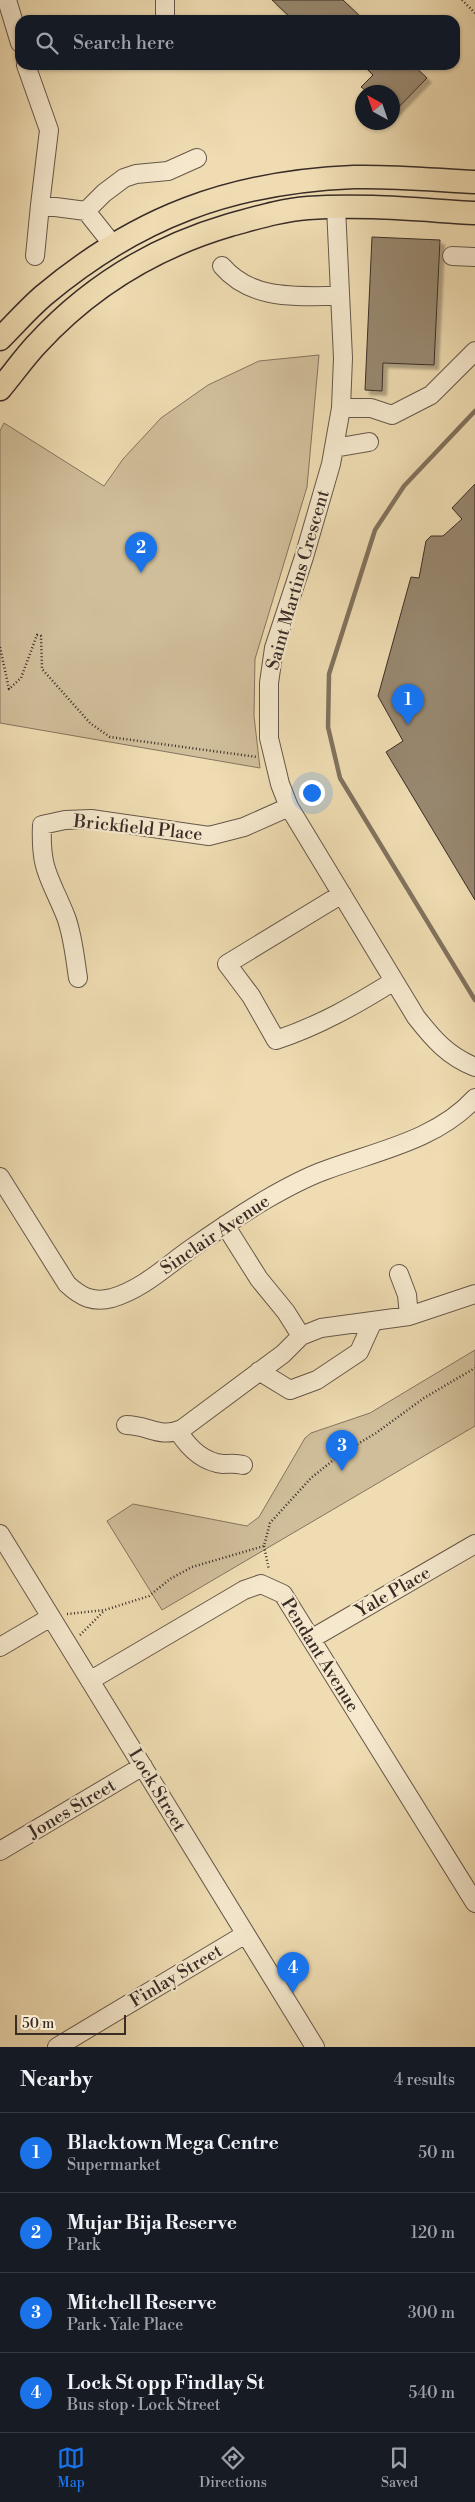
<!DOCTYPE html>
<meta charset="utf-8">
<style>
:root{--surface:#171b24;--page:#242831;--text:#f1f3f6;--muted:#9ea1a6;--line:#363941;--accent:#1a73e8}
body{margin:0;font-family:"Libre Bodoni",serif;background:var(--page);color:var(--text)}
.compass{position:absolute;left:355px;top:85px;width:45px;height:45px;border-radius:50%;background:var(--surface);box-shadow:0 1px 4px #0004;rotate:320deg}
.scale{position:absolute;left:15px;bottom:12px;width:111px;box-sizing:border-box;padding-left:5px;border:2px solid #392c27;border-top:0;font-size:14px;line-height:18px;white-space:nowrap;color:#392c27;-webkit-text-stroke:4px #f5e8cd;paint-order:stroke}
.you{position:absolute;left:311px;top:792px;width:18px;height:18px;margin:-12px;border:4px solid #fff;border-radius:50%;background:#1a73e8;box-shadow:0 0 0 8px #1a73e833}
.badge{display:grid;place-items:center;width:32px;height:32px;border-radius:50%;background:var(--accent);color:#fff;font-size:16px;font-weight:700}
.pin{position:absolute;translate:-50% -41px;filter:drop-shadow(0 1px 2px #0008)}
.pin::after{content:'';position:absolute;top:26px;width:18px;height:15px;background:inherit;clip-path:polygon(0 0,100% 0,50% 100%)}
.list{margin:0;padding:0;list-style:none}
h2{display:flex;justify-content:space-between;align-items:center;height:65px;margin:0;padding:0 20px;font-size:21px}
h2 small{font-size:16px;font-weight:400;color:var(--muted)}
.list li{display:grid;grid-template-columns:32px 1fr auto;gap:15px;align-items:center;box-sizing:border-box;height:80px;padding:0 20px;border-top:1px solid var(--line)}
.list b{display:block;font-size:19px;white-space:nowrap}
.list p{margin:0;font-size:16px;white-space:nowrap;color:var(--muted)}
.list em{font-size:16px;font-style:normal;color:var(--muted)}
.icon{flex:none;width:28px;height:28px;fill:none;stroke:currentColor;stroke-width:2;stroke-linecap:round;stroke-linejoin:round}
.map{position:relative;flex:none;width:475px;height:2047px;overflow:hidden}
.search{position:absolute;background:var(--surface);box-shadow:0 1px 4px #0004;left:15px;right:15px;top:15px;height:55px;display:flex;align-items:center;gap:12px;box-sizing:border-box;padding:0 18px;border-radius:15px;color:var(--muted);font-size:19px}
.sheet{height:385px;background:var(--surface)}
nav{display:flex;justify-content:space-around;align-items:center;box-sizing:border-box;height:70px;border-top:1px solid var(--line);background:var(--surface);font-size:14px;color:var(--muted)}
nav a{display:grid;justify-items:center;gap:2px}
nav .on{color:var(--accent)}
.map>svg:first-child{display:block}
</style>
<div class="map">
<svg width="475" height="2047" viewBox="0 0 475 2047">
<defs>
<filter id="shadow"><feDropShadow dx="4.5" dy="4.5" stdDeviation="1" flood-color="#0004"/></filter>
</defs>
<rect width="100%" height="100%" fill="#efdcb2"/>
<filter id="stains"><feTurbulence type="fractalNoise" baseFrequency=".004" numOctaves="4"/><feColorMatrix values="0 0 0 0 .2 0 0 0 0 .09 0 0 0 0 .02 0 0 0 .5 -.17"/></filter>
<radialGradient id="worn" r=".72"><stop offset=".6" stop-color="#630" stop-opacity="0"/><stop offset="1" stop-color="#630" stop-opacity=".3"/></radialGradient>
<!-- green -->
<path fill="#d0be9a" stroke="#847560" d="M319 355 307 487 255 659 254 716 260 768 0 723V431L4 423 104 486 123 459 161 418 208 385 259 361Z
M475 1350V1426L162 1610 107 1521 133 1504 247 1526 259 1517 305 1438 311 1433 370 1413Z"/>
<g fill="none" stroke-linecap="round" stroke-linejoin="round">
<!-- stream -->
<path stroke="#81725e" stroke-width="4.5" d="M475 411 404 486 375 530 329 674 328 727 340 778 475 1000"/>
</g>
<!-- building -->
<path fill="#98886f" stroke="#392c27" filter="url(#shadow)" d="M272 0H343L364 20H293Z
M363 65H413L427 78 392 114V92H368L361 87 373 75Z
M372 237 440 240 434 365 383 363 382 391 365 390Z
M475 484V900L386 752 403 741 378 696 411 577 419 578 426 541 431 536H443L462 519 452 508Z"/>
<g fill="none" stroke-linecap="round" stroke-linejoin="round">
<!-- minor casing -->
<g stroke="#66584a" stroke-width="20">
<path id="minor" d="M7 0 20 43
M165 0V20
M26 65 49 130 40 205 86 211 113 245
M336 207 343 358 341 408 331 464 304 557 274 648 269 683V738L280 784 289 807 416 1017C434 1040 448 1056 475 1067
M86 211 104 193 124 178 136 174 168 171 197 158
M35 256 40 205
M452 256 475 257
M222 266C252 301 297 296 340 296
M341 408H371L392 415 431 395 475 351
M334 448 369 442
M342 894 227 964 251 996 276 1040C319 1026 357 1004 394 981
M78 978C75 958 73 936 66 917 50 877 40 871 42 825L65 820 91 819 209 836 244 827 289 807
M0 1177 67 1284C81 1297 93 1303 112 1298 143 1289 166 1266 192 1248 216 1231 240 1215 265 1200 284 1189 306 1177 326 1170 377 1151 437 1140 475 1098
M225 1225 259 1279 286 1312 301 1336
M399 1274 407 1295 409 1316
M259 1371 290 1390 317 1380 359 1352 373 1321
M126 1425C149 1425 159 1439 182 1429L283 1354 301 1336 321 1328 409 1316 475 1294
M178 1431C188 1447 202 1462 223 1464 230 1464 236 1463 243 1465
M0 1534 315 2047
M311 1639 475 1544
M0 1647 51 1617
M91 1680 244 1590 261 1584 283 1594 475 1903
M0 1851 143 1766
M57 2047 244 1935"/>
</g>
<!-- major casing -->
<g stroke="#392c27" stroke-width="25">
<path id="major" d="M0 339C14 325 28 309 43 296 137 217 231 182 354 177 394 176 435 180 475 182
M0 389C12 375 23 359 36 345 89 287 155 247 230 225 256 218 281 210 308 208 363 204 420 210 475 213"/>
</g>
<!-- path -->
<path stroke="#392c27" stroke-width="2.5" stroke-dasharray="1 2.5" stroke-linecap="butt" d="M462 0 475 13
M0 647 9 689 21 678 37 635 41 636 42 669 90 723 110 737 257 757
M264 1546 269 1570
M67 1614 105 1610 149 1596 170 1579 192 1567 264 1546 270 1523 311 1478 341 1454 376 1433 424 1398 475 1368
M80 1635 104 1611"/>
<!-- minor -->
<use href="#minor" stroke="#f5e8cd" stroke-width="18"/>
<!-- major -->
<use href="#major" stroke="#efdcb2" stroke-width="22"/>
</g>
<g text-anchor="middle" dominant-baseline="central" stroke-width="4.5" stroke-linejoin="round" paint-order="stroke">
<!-- street labels -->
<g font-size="18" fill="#392c27" stroke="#f5e8cd">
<text transform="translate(298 580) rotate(-74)">Saint Martins Crescent</text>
<text transform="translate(138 828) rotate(6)">Brickfield Place</text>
<text transform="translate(215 1235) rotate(-34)">Sinclair Avenue</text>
<text transform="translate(393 1592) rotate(-30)">Yale Place</text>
<text transform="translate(320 1655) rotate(58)">Pendant Avenue</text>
<text transform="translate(157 1790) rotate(59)">Lock Street</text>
<text transform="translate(72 1809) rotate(-31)">Jones Street</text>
<text transform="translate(176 1976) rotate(-31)">Finlay Street</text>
</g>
</g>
<rect width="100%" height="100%" filter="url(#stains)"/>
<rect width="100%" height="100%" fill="url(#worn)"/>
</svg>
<svg class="compass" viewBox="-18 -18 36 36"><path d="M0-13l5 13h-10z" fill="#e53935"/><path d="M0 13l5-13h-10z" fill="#9ea1a6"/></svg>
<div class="scale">50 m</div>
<div class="you"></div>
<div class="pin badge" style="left:408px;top:725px">1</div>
<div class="pin badge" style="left:141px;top:573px">2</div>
<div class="pin badge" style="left:342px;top:1471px">3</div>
<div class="pin badge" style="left:293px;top:1993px">4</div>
<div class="search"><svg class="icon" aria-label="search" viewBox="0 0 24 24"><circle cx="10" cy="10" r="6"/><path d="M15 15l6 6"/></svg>Search here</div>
</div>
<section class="sheet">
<h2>Nearby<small>4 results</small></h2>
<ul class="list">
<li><span class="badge">1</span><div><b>Blacktown Mega Centre</b><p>Supermarket</p></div><em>50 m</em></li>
<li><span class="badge">2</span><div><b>Mujar Bija Reserve</b><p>Park</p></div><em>120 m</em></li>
<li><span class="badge">3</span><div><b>Mitchell Reserve</b><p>Park · Yale Place</p></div><em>300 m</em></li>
<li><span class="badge">4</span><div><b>Lock St opp Findlay St</b><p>Bus stop · Lock Street</p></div><em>540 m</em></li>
</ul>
</section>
<nav>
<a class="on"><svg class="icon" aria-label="map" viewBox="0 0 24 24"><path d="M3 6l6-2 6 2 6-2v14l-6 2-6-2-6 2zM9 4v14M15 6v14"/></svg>Map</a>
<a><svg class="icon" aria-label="directions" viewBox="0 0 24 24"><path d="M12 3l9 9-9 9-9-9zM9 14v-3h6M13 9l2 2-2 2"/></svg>Directions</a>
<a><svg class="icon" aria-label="saved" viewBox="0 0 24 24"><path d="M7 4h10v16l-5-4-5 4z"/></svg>Saved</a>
</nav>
